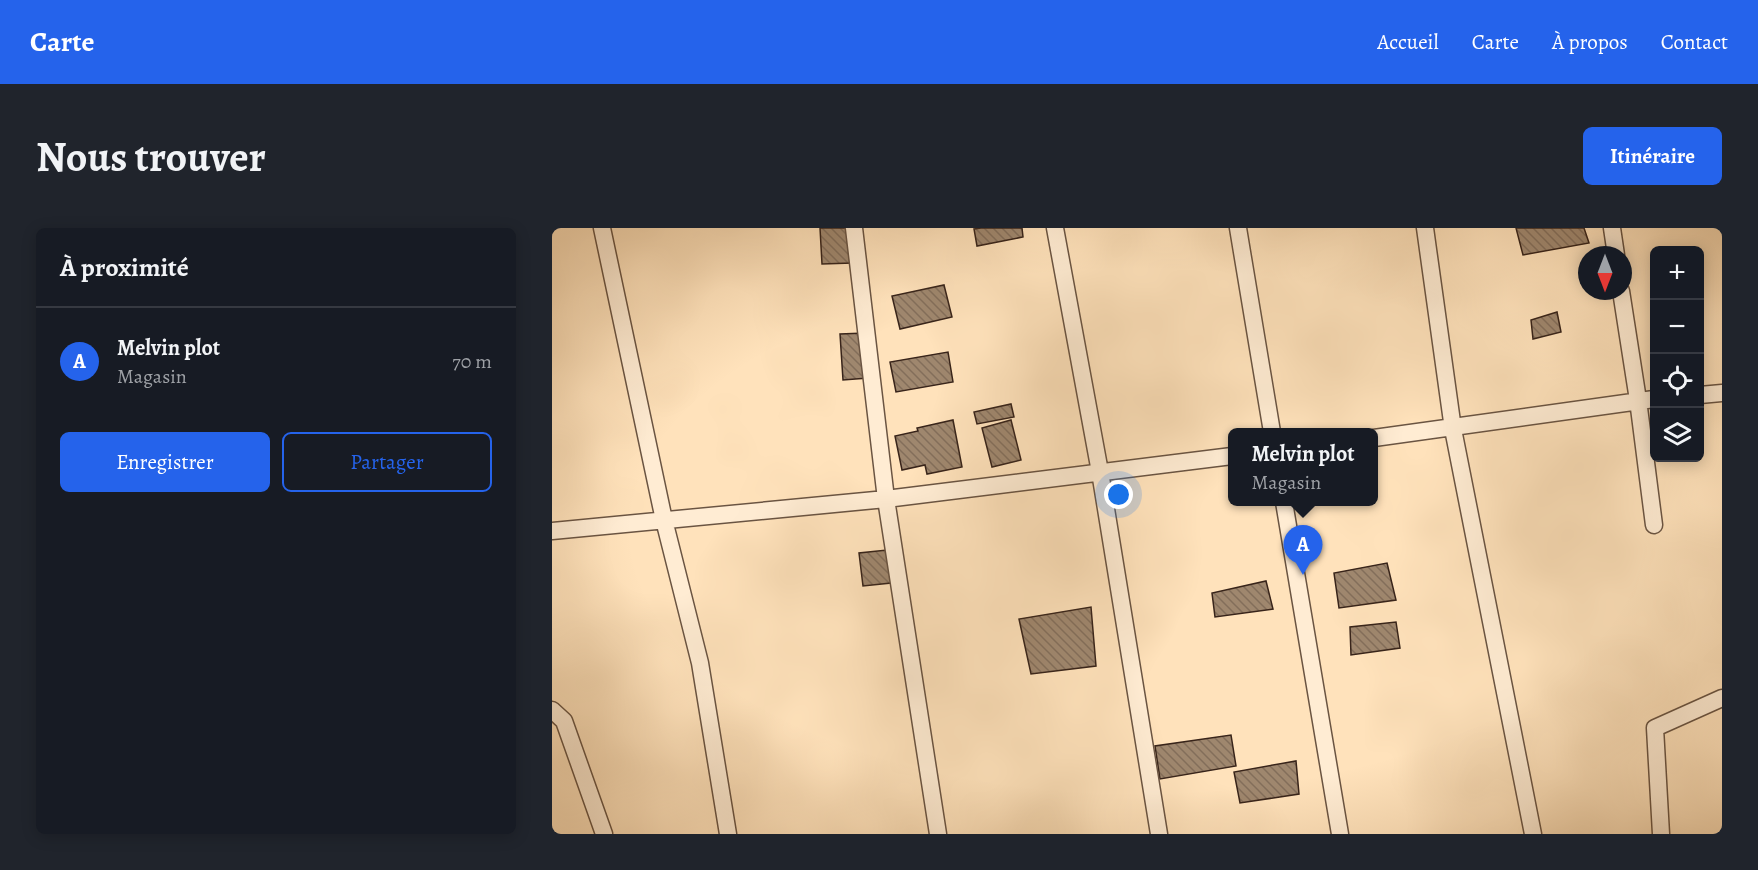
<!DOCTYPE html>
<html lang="fr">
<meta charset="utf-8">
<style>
:root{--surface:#171b24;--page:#20242c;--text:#f1f3f6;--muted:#9ea1a6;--line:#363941;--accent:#2563eb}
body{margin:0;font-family:Alegreya,serif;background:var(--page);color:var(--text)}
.controls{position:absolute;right:18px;top:18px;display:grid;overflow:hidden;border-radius:9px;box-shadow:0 3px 15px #0003}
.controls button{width:54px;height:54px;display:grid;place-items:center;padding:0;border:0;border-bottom:2px solid var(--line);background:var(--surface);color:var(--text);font:30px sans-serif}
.compass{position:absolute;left:1026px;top:18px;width:54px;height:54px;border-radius:50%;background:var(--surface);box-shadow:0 3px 15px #0003;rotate:180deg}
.you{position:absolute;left:567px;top:267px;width:21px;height:21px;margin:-15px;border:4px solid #fff;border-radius:50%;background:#1a73e8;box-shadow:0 0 0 9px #1a73e833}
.badge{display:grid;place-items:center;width:39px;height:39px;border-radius:50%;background:var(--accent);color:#fff;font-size:20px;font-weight:700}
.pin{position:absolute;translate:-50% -50px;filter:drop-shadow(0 2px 3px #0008)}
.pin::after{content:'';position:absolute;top:32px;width:21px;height:18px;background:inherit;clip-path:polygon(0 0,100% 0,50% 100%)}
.popup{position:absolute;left:676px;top:200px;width:150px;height:78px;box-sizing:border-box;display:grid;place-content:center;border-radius:9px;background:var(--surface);filter:drop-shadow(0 2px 4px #0005);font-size:20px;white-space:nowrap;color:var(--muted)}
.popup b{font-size:22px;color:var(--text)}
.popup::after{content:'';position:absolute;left:50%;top:100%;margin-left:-12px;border:12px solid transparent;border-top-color:var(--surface)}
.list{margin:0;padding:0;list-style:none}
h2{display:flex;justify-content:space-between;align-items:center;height:78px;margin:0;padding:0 24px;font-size:26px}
h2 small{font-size:20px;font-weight:400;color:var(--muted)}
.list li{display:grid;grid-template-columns:39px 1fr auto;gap:18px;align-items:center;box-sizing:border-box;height:108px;padding:0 24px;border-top:2px solid var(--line)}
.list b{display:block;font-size:22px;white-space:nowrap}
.list p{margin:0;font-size:20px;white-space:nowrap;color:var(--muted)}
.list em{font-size:20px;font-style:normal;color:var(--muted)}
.actions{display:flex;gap:12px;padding:18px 24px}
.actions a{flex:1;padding:14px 0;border:2px solid var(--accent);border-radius:9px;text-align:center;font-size:21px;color:var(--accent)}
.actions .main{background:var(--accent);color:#fff}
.icon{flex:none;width:33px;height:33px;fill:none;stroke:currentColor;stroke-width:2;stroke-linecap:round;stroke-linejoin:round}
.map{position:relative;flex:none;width:1170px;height:606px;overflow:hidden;border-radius:9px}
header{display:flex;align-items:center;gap:36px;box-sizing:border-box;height:84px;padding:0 30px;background:var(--accent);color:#fff}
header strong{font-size:28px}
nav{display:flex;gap:33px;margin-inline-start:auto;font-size:21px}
.intro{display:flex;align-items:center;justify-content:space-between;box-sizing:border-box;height:144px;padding:0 36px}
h1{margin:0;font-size:42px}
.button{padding:15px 27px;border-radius:9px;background:var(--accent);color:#fff;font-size:21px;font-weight:700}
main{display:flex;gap:36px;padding:0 36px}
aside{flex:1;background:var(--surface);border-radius:9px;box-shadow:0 3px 15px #0003}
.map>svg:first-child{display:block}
</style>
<header>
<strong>Carte</strong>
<nav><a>Accueil</a><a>Carte</a><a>À propos</a><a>Contact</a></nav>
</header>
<div class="intro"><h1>Nous trouver</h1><a class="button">Itinéraire</a></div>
<main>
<aside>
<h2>À proximité<small></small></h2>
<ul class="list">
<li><span class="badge">A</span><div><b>Melvin plot</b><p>Magasin</p></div><em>70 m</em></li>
</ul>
<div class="actions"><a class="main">Enregistrer</a><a>Partager</a></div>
</aside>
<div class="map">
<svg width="1170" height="606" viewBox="0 0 1170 606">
<defs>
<pattern id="building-back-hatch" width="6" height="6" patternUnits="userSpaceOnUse" patternTransform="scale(1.5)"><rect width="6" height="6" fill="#9f876e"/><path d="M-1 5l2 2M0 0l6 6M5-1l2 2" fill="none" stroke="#836e5a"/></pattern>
</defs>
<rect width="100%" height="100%" fill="#ffe2bb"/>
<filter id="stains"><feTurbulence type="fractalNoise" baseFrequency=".00333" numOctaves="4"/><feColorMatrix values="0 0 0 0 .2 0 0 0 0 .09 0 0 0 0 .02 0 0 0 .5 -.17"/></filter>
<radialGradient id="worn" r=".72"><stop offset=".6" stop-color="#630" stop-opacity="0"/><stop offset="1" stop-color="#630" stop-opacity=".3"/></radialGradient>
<!-- building -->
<path fill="url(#building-back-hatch)" stroke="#38241a" stroke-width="1.5" d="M268 0H298L300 35 270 36Z
M429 0H470L471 9 425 18 422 1Z
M964 0H1032L1037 15 971 27Z
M392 57 400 89 348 101 340 68Z
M1005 84 1009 104 981 111 979 92Z
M313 105 316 150 291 152 288 106Z
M396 124 401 154 344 164 338 134Z
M459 176 462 189 425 196 422 184Z
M401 192 410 239 375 246 373 237 350 242 343 208 366 203 365 200Z
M459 192 469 232 440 239 430 200Z
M335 322 339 355 311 358 307 325Z
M835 335 844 372 787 380 782 345Z
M714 353 721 381 663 389 660 365Z
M539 379 544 438 479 446 467 391Z
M844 394 848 420 799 427 798 399Z
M679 507 684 538 608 551 603 518Z
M744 533 747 566 688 575 682 544Z"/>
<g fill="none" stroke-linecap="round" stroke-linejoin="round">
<!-- minor casing -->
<g stroke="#6a5442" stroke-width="19">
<path id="minor" d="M50 0 112 292 148 435 176 606
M302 0 334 271 386 606
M503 0 548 244 607 606
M686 0 720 204
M873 0 901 201 981 606
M1060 0 1064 27
M1069 63 1086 172 1102 297
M1148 167 1170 165
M822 210 1102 171
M732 274 788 606
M0 303 334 271 680 228
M0 482 12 493 52 606
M1109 606 1103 500 1170 470"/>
</g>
<!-- minor -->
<use href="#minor" stroke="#ffecd3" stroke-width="16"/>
</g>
<rect width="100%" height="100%" filter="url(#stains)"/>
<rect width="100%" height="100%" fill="url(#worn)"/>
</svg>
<div class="controls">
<button>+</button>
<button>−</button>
<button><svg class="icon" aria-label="locate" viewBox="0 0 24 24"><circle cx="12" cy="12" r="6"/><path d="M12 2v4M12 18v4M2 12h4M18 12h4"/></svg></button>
<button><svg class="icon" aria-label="layers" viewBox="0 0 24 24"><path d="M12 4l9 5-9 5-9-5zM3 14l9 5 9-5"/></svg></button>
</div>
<svg class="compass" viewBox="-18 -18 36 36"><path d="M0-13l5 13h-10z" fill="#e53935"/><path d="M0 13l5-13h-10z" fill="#9ea1a6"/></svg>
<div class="you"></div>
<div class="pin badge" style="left:751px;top:347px">A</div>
<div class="popup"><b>Melvin plot</b>Magasin</div>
</div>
</main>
